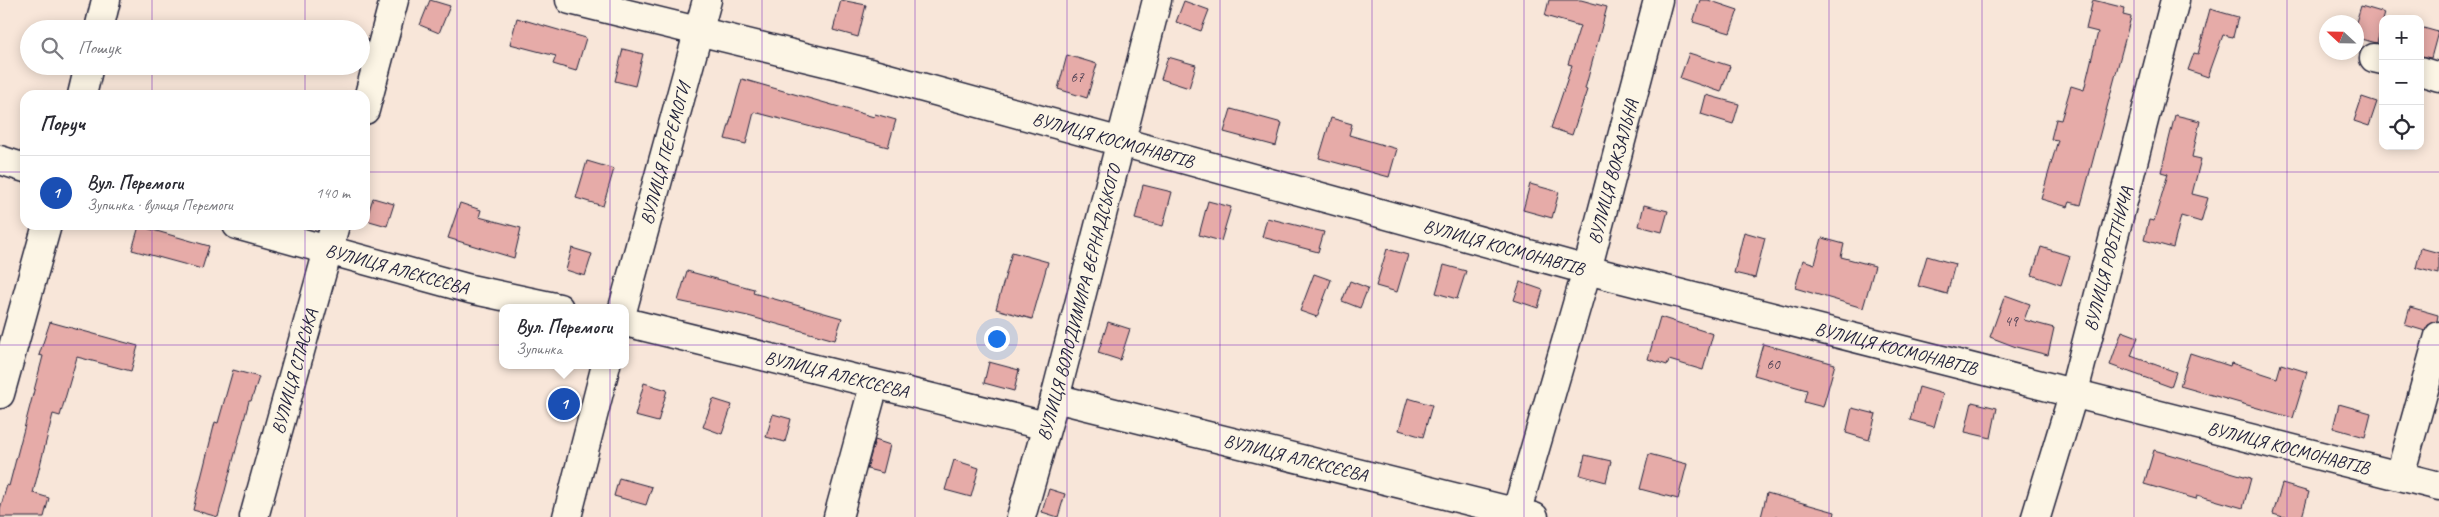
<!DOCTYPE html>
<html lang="uk">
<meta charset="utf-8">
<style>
:root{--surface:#fff;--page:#f2f2f3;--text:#2b2b33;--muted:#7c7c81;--line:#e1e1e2;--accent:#b45309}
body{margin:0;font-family:Caveat,sans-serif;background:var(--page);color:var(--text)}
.controls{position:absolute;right:15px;top:15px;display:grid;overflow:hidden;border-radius:10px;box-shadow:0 2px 12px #0003}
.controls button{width:45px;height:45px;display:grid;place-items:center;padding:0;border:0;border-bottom:1px solid var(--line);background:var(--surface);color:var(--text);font:25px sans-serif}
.compass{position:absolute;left:2319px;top:15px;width:45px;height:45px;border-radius:50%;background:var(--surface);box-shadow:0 2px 12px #0003;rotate:292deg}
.you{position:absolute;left:996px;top:338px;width:18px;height:18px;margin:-12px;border:4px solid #fff;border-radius:50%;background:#1a73e8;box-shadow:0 0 0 8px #1a73e833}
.badge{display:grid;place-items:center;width:32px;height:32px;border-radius:50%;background:var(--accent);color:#fff;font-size:16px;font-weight:700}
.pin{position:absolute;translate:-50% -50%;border:2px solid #fff;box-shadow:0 1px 5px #0006}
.popup{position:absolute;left:499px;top:304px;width:130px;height:65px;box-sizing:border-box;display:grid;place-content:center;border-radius:10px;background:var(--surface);filter:drop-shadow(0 1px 4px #0005);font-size:16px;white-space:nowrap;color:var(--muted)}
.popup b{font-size:19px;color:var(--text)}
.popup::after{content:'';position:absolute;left:50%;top:100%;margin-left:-10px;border:10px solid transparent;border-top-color:var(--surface)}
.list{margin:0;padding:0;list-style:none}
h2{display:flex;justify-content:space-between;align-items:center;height:65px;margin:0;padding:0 20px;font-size:21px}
h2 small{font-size:16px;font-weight:400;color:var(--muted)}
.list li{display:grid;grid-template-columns:32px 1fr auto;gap:15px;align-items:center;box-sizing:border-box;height:75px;padding:0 20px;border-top:1px solid var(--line)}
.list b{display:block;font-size:19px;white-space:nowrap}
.list p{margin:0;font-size:16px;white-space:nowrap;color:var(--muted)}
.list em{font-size:16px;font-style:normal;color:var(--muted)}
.icon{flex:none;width:28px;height:28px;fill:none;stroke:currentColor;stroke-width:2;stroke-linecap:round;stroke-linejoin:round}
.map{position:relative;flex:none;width:2439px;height:517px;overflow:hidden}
.search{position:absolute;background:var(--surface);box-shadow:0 2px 12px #0003;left:20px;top:20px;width:350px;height:55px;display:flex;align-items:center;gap:12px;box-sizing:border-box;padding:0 18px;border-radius:28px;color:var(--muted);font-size:19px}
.panel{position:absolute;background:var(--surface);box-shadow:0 2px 12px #0003;left:20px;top:90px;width:350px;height:140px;border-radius:15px}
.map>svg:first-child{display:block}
</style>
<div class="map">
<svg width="2439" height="517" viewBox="0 0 2439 517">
<rect width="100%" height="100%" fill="#f8e6d9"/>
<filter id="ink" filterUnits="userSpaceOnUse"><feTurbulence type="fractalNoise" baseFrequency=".02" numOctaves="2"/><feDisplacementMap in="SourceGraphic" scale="10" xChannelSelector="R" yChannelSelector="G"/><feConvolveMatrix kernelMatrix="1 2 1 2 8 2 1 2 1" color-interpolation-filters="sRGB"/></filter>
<g filter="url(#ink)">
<!-- building -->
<path fill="#e6aba8" stroke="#22223b" d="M430 0 450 6 439 33 420 25Z
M841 0 866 5 858 37 833 30Z
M1549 0H1581L1607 7 1585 89 1587 90 1572 135 1551 128 1572 65 1568 64 1580 26 1545 16Z
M1700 0H1708L1738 10 1730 33 1693 22Z
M2093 0 2125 8 2123 15 2131 17 2081 205 2070 202 2068 207 2041 199 2058 140 2051 139 2056 119 2061 120 2071 86 2084 90 2098 32 2086 29Z
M1184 1 1209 10 1201 31 1176 22Z
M2361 6 2385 13 2377 43 2356 38V22Z
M2210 9 2238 17 2233 37 2223 35 2208 77 2188 70 2194 53 2198 54Z
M517 18 586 38 576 71 553 64 556 56 510 44Z
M2420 27 2438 32 2431 58 2420 56Z
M623 49 643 54 635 86 615 81Z
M1689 53 1730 66 1721 92 1680 78Z
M1067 55 1097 64 1087 98 1058 89Z
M1168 57 1196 65 1189 88 1161 79Z
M742 79 874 117 875 114 896 120 888 147 754 112 746 144 725 139Z
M1706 95 1739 104 1733 124 1701 114Z
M2362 97 2377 102 2369 126 2354 121Z
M1231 109 1282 123 1276 146 1224 132Z
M2175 115 2200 121 2192 157 2201 159 2192 194 2208 198 2201 222 2181 216 2173 248 2144 240 2149 220 2154 221 2168 174 2161 172Z
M1331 118 1352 124 1349 135 1397 149 1389 177 1319 158Z
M587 161 614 169 603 206 576 198Z
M1530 184 1559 192 1552 218 1523 210Z
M1143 185 1172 192 1163 226 1135 219Z
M373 198 394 204 387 226 366 220Z
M1208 201 1231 207 1221 241 1199 235Z
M460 203 481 210 479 217 521 228 514 258 448 238Z
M1644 205 1668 211 1662 232 1639 226Z
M1267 218 1324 232 1318 252 1262 237Z
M139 226 209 246 202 269 132 250Z
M1744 232 1765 238 1755 278 1734 273Z
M1822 238 1844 244 1841 257 1875 266 1863 308 1795 288 1803 260 1815 264Z
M2041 247 2070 256 2061 285 2032 275Z
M572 248 592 254 585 276 566 270Z
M2421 248 2439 253V274L2416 268Z
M1387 249 1408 255 1397 292 1376 286Z
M1012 252 1048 262 1032 319 996 309Z
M1927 256 1955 264 1947 294 1918 286Z
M1444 265 1466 271 1457 299 1436 293Z
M687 271 754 289 753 293 842 318 835 340 748 316 678 301Z
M1314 274 1331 280 1317 317 1300 311Z
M1350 281 1368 288 1360 308 1342 301Z
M1520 282 1543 290 1538 308 1514 300Z
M2005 295 2030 304 2024 320 2054 328 2048 355 2016 347 1990 337Z
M2410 307 2438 315 2437 321 2428 325 2425 331 2405 325Z
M1660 317 1713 334 1703 370 1669 360 1667 365 1648 359Z
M50 322 138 346 131 371 77 357 60 416 53 414 33 493 49 498 44 517H0V509L7 485 9 486 43 356 39 355Z
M1108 322 1130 329 1120 360 1098 353Z
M2122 331 2138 337 2131 356 2176 372 2171 387 2110 365Z
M1763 344 1835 364 1823 407 1804 402 1807 390 1754 375Z
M2190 353 2230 366 2231 363 2277 378 2281 364 2307 372 2293 418 2180 386Z
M989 362 1019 370 1014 391 984 383Z
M233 370 259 377 251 401H249L218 517 193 510 215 422 218 423Z
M644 383 667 390 658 422 635 416Z
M1919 387 1943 394 1934 427 1910 420Z
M1408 398 1432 405 1423 437 1399 430Z
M713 399 732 405 722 434 703 427Z
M1972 402 1997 408 1991 438 1965 432Z
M2339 404 2371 413 2365 437 2333 428Z
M1852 408 1876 414 1869 440 1846 433Z
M773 414 791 419 785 442 766 437Z
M875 440 890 445 883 473 867 469Z
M2154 450 2251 478 2243 508 2197 495 2196 499 2144 484Z
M1649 454 1687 464 1678 499 1640 489Z
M1585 455 1611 461 1606 482 1580 475Z
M954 460 979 468 971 497 945 490Z
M619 478 652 487 646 505 614 496Z
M2282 484 2309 492 2302 517H2283L2273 514Z
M1049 489 1065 494 1058 517 1042 512Z
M1767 493 1835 512 1834 517H1761Z"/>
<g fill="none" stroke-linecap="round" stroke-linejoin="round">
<!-- minor casing -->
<g stroke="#22223b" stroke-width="31">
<g id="minor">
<path id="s1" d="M570 0 866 72 1587 270 2439 486"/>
<path d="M99 29 106 0"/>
<path d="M2374 58 2383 60"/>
<path d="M2420 71 2439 77"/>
<path d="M82 95 89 66"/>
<path d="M365 110 394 0"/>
<path d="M0 160 25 168"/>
<path id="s2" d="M237 225 470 289 559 308"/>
<path id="s3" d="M625 322 1046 426"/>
<path d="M0 394 47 225"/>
<path id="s4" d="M1055 398 1534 517"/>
<path d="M2400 475 2439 336"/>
<path id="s5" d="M254 517 335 225"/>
<path d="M838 517 874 385"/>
<path id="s6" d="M1021 517 1055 398 1157 0"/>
<path id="s7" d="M1515 517 1587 270 1658 0"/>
<path id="s8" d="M2036 517 2073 395 2175 0"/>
</g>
</g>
<!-- major casing -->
<g stroke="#22223b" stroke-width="31">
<g id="major">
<path id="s9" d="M623 308 707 0"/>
<path d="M567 517 606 365"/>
</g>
</g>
<!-- minor -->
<use href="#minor" stroke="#fcf5e5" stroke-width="28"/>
<!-- major -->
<use href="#major" stroke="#fcf5e5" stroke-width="28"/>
</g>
</g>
<!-- grid -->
<path fill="none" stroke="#7b2cbf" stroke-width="1" stroke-opacity="0.55" d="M152 0V29M305 0V29M457 0V517M610 0V517M762 0V517M915 0V517M1067 0V517M1220 0V517M1372 0V517M1524 0V517M1677 0V517M1829 0V517M1982 0V517M2134 0V517M2287 0V517M152 66V95M305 66V95M0 172H25M365 172H2439M152 225V517M305 225V517M0 345H2439"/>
<g text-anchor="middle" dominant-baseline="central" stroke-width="4" stroke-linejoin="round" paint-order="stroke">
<!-- number labels -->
<g font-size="15" fill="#534456">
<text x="1077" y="77">67</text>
<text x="2011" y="321">49</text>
<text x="1773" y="364">60</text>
</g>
<!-- street labels -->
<g font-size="18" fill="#22223b" stroke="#fcf5e5">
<text stroke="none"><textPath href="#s1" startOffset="561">ВУЛИЦЯ КОСМОНАВТІВ</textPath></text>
<text stroke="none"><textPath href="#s9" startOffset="160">ВУЛИЦЯ ПЕРЕМОГИ</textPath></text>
<text stroke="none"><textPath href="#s7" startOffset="359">ВУЛИЦЯ ВОКЗАЛЬНА</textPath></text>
<text stroke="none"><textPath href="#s1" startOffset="966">ВУЛИЦЯ КОСМОНАВТІВ</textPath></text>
<text stroke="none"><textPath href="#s8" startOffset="268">ВУЛИЦЯ РОБІТНИЧА</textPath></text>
<text stroke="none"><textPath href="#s2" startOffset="166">ВУЛИЦЯ АЛЄКСЄЄВА</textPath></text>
<text stroke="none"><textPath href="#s6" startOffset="222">ВУЛИЦЯ ВОЛОДИМИРА ВЕРНАДСЬКОГО</textPath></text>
<text stroke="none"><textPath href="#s1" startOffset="1371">ВУЛИЦЯ КОСМОНАВТІВ</textPath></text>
<text stroke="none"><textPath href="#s5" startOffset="151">ВУЛИЦЯ СПАСЬКА</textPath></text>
<text stroke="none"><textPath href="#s3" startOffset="218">ВУЛИЦЯ АЛЄКСЄЄВА</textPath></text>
<text stroke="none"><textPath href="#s1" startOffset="1776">ВУЛИЦЯ КОСМОНАВТІВ</textPath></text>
<text stroke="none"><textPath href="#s4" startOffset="248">ВУЛИЦЯ АЛЄКСЄЄВА</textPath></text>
</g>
</g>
</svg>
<div class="controls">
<button>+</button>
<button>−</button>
<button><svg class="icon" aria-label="locate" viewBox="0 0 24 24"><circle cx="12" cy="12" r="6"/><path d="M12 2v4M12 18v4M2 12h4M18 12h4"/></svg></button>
</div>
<svg class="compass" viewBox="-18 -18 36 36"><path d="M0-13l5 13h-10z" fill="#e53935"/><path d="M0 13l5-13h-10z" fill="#7c7c81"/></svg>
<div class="you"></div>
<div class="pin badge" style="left:564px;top:404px;background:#1a4fb4">1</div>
<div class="popup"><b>Вул. Перемоги</b>Зупинка</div>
<div class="search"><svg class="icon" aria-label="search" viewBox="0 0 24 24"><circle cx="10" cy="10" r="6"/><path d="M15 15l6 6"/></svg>Пошук</div>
<section class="panel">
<h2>Поруч<small></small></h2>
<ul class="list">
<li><span class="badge" style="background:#1a4fb4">1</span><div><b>Вул. Перемоги</b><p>Зупинка · вулиця Перемоги</p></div><em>140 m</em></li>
</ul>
</section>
</div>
